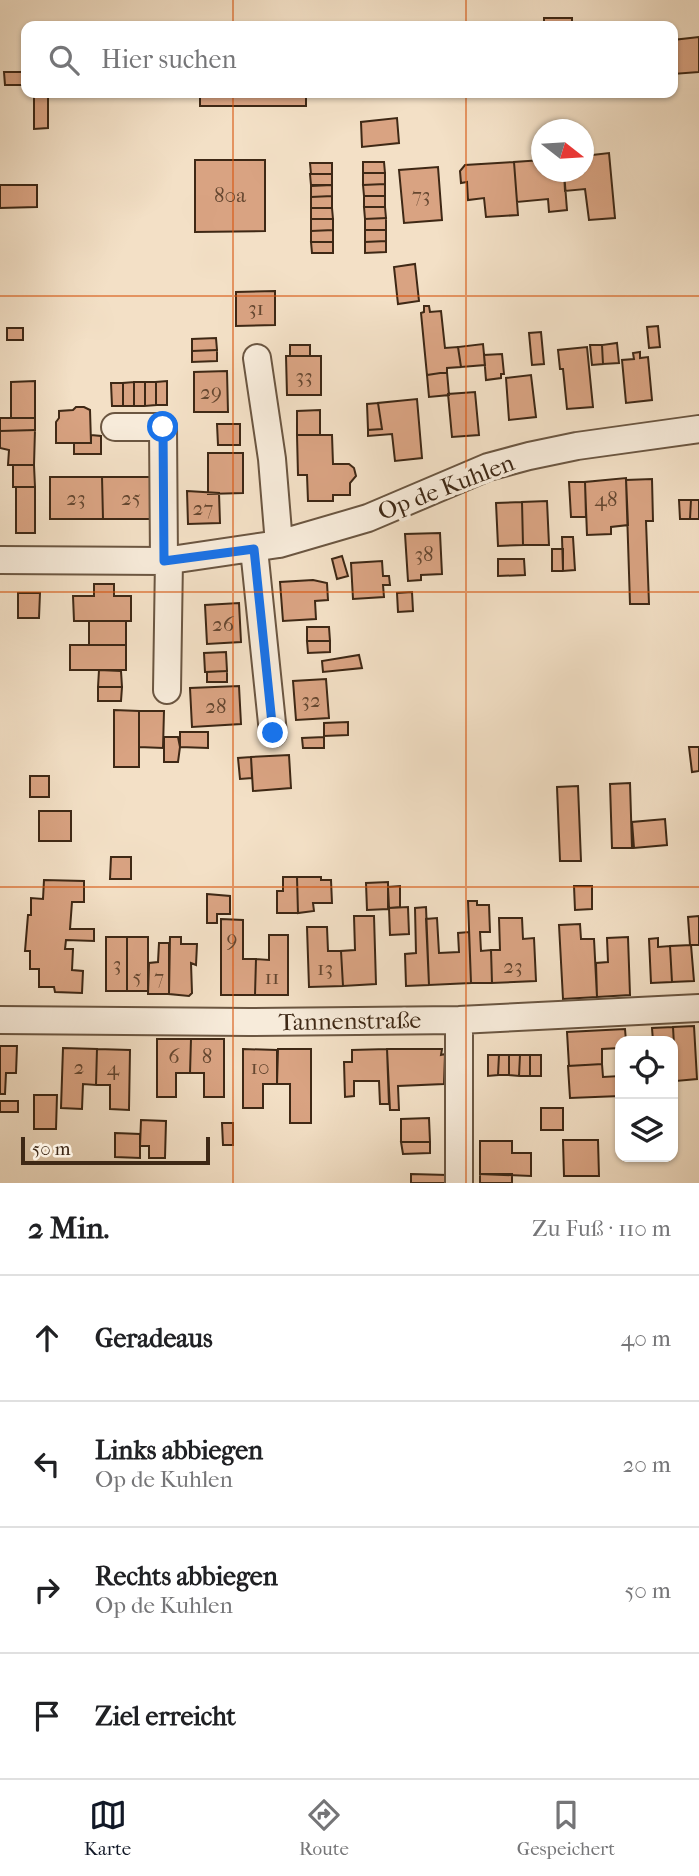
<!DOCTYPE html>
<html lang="de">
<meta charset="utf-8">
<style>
:root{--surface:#fff;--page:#f2f2f2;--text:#202124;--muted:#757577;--line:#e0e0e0;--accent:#111827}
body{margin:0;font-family:"IM FELL French Canon",serif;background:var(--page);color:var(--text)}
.controls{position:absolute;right:21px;bottom:21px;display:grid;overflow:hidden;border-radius:14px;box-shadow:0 2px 5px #0004}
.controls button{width:63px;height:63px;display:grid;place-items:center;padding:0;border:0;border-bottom:2px solid var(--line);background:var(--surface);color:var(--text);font:35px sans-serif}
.compass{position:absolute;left:531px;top:119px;width:63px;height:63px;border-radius:50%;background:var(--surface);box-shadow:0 2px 5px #0004;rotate:107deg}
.scale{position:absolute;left:21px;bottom:18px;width:189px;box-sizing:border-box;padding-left:7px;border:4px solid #3e2815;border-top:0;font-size:19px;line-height:24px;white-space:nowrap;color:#3e2815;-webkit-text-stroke:5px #f7ebda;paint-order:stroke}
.stop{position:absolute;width:21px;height:21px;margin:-16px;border:5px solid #1a73e8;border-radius:50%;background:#fff}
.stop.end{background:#1a73e8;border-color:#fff;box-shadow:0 2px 7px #0008}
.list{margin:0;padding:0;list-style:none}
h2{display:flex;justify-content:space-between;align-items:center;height:91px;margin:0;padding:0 28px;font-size:30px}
h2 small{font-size:23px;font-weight:400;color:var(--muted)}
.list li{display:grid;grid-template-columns:46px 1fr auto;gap:21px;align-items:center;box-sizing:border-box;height:126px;padding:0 28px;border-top:2px solid var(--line)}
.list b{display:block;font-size:26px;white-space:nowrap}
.list p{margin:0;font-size:23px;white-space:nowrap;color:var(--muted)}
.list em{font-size:23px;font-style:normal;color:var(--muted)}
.icon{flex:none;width:38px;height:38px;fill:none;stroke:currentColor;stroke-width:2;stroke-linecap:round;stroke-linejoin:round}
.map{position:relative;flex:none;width:699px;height:1183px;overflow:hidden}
.search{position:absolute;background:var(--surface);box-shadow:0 2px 5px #0004;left:21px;right:21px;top:21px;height:77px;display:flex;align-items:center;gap:18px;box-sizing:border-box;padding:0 24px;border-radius:14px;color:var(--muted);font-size:26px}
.sheet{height:595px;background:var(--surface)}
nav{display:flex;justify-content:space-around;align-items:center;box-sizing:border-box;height:98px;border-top:2px solid var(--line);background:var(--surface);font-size:19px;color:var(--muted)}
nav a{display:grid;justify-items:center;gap:4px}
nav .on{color:var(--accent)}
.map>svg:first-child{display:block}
</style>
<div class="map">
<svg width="699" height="1183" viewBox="0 0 699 1183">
<rect width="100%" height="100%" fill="#f3e0c6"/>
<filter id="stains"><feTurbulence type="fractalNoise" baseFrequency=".00286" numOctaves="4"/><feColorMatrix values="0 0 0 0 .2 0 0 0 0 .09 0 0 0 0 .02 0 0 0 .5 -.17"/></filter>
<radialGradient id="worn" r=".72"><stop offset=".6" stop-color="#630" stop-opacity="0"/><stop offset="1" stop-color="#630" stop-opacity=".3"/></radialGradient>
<!-- building -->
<path fill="#d9a382" stroke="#3e2815" stroke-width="2" d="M544 18H572V26H544Z
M699 37V72L673 74V40Z
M4 72H26V85H5Z
M34 93H48V128L34 129Z
M200 93H306V106H200Z
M397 118 399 143 362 147 361 122Z
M609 153 615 218 589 220 585 189 565 191 564 172H584V156Z
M195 160H265V231L195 232Z
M542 160V172H564L567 210 549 212 548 199 517 202 514 162Z
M363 162H384L385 173H363Z
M514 162 518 215 486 217 484 198 468 200 467 182 461 183 460 171 465 165Z
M310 163H332V174H311Z
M438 167 442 220 404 223 399 170Z
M363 173H385V184L363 185Z
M310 174H332V185H311Z
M385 184V196H364L363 185Z
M0 185H37V207L0 208Z
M332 185V196L311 197V186Z
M332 196V208H311V197Z
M364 196H385V207H364Z
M364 207H385L386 218 365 219Z
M311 208H332L333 219H311Z
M386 218V230H365V219Z
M311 219H333V230L311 231Z
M333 230V242H311V231Z
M365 230H386V241L365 242Z
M386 241V252L365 253V242Z
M311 242H333V253H312Z
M415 264 419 301 398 304 394 267Z
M275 291V325L236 326V292Z
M424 306H429L430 312 441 311 445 348 458 347 461 367 447 368V372L427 375 421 313 424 312Z
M658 326 660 347 649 348 647 327Z
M7 328H23V340H7Z
M541 332 544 364 532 365 529 333Z
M216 338 217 350 192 351V339Z
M617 343 619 363 603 364 602 345Z
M483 344 485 365 461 367 458 347Z
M290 345H310V356H290Z
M590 345H602L603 364 592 365Z
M587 347 593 407 567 409 563 369H560L558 350Z
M217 350V361L192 362V351Z
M640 352V358L648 357 652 400 626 403 622 360 634 359 633 353Z
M502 354 504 374H501V378L486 380 484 355Z
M286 356H321V395H287Z
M227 371 228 412H194V372Z
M447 372 449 395 429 397 427 375Z
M531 375 536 417 509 420 506 378Z
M35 381V418H11V382Z
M167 381V405H156V382Z
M134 382H145V406H134Z
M134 382V406H123V383Z
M145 382H156V405L145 406Z
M111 383H123V406H112Z
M475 392 479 435 452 437 448 394Z
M417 399 422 458 395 461 392 434 368 436V430L382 429 378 403Z
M378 403 382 429 368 430 367 404Z
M76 407H84L90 410 91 443H56V422L59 418V411L73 410Z
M320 410V435H297V411Z
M0 418H35V430L0 431Z
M217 424H240V445H218Z
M35 430 34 465H8L9 450 0 448V431Z
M91 435 101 436V454H74V443H91Z
M297 435H332L333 464H349L354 468 356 476 350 483V495H333V501H308L307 475H298Z
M208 453H243V493L208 494Z
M13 465H34L35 487H13Z
M50 477H102L103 519H50Z
M102 477H160V519H103Z
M626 478 628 525 611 527V534L587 535 585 482Z
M652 479 653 521H646L649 604H630L626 480Z
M569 482H585L586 517H571Z
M16 487H35V533H16Z
M187 491 219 493 220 523 188 524Z
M679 500H691L690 519H680Z
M691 500H699V519H690Z
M547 501 549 545H523L522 502Z
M522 502 523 545 498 546 496 503Z
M440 533 442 574 421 575V580L408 581 405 534Z
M562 537H573L575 570 563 571Z
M552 549H563V571H552Z
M342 556 348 576 337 579 332 559Z
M498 559H524L525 575 498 576Z
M382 561 383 576H389L390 585H383L384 597 353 599 351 563Z
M313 580 327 583 328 600 315 601 316 619 283 621 280 582Z
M94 584H114V596H131V621H74L73 596H94Z
M412 592 413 611 398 612 397 593Z
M18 593H40L39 618H18Z
M239 603 241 642 207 644 205 605Z
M89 621H126V645H89Z
M307 627H329L330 641H307Z
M307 641H330V652L308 653Z
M70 645H126V670H70Z
M226 652 227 671 205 672 204 653Z
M359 655 362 668 323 672 322 661Z
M99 670 121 671 122 687H98Z
M227 671V682H207V672Z
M326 679 329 718 296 720 293 681Z
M239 686 241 724 192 727 190 688Z
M98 687H122L121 701H98Z
M114 710 139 711V767H114Z
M139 711H164L163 748 139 747Z
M348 722V735L324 736V723Z
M180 732H208V748L180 747Z
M164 737H178L180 747 178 762H164Z
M324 737V748H303L302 738Z
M689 747H699V771L692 772Z
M289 755 291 788 253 791 251 757Z
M251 757 252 778 240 779 238 758Z
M30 776H49V797H30Z
M630 783 632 848H612L610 784Z
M578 786 581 861H560L557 787Z
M39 811H71V841H39Z
M665 819 667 845 634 848 632 822Z
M111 857H131V879H110Z
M283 877H297L298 913H277V891H283Z
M297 877H321V880H331L332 903H313L314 911 298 913Z
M44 880 84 881V902H72L70 929H94V941L66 940 65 949H73L72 970 83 971 82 993 55 992 54 987H39V969H30V951H25L28 915H31V898L43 899Z
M388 882V909L367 910 366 883Z
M400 886V907L389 908 388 887Z
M574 886H592V909L575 910Z
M207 894 230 896V914H217V923H207Z
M468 901H477V905H489L490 932H480L481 951 491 950 492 983H471Z
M408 907 409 934 390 935 389 908Z
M426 907 429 985 406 986 405 954 416 953 415 908Z
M354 916H374L376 984 343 986 341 951 355 950Z
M699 916V945H690L688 917Z
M437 918 439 953 459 952 458 933 469 932 471 983 429 985 426 919Z
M499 918H522L523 939 534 938 536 981 492 983 491 950H500Z
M221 919 243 920V959H256L255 995H221Z
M580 924 581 939H594L597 997 563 999 559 925Z
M307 927H327L328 951H341L343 986 309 987Z
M269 935H288V995H255L256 959 269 960Z
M106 937H127V991H106Z
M127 937H148V991H127Z
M170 937H181V944H197L196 965 191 963 192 993 189 996 169 994Z
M628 937 630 995 597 997 596 963 608 962 607 938Z
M658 938V947L670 946 672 982 651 983 649 939Z
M159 943H169V994H148L149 963 158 962Z
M691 945 694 981 672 982 670 946Z
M694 1026 697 1079 676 1081 673 1027Z
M673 1027 676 1081H673V1041H653L652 1028Z
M625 1029 626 1041H620V1048L602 1049V1064L569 1066 567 1032Z
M157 1039H191L190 1073H176V1097H157Z
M191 1039H224V1097H204V1073H190Z
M0 1046H17L16 1073H6L5 1094H0Z
M63 1048 97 1049 96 1085 83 1084 82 1109 61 1108Z
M97 1049 130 1050 129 1110 110 1109V1085H96Z
M243 1049 277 1050V1084H263V1108H243Z
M278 1049H311V1123H290V1084H277Z
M387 1049 389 1104H380L379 1081H354V1096L345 1097 344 1062H352V1050Z
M387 1049H442L441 1055 445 1054 444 1084 398 1086 399 1110H390Z
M488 1055H499L498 1075 488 1076Z
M499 1055H509V1075H498Z
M509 1055H520L519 1076 509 1075Z
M520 1055H530V1076H519Z
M530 1055H541V1076H530Z
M602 1064 603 1077 620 1076V1096L570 1098 568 1066Z
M34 1095H57L56 1129H34Z
M0 1101H18V1112H0Z
M541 1108H563V1130H541Z
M429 1118 430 1142H401V1119Z
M141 1120 166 1121 165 1158H149V1146H140Z
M222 1123H233V1145H223Z
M115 1133 140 1134V1158L115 1157Z
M563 1140H598L599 1176H564Z
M480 1141H512V1153H531V1176L480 1174Z
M401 1142H430V1153L403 1154Z
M411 1174 447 1175V1183H411Z
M480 1174H512V1183H480Z"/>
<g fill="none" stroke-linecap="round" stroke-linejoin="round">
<!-- minor casing -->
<g stroke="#6b5641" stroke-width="30">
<path id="minor" d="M257 358 272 459 279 544
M115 427H163L164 561
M254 549 273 733
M0 560 164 561 279 544 368 518 488 467 529 456 577 446 699 429
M167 690 169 560
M0 1020 249 1022 459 1020 699 1008
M459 1020V1183"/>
</g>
<!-- minor -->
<use href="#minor" stroke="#f7ebda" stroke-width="26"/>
</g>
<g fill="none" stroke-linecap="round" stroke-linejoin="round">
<!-- route -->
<path stroke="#1a73e8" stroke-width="9" d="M163 427 164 561 254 549 273 733"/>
</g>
<!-- grid -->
<path fill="none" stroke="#d7540d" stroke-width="2" stroke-opacity="0.55" d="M233 0V26M466 0V26M233 93V1183M466 93V1183M0 296H699M0 592H699M0 887H699"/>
<g text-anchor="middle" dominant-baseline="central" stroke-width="7" stroke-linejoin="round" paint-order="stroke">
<!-- number labels -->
<g font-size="21" fill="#654730">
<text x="230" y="195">80a</text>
<text x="421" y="195">73</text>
<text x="256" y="308">31</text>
<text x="304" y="376">33</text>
<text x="211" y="392">29</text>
<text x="76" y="498">23</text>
<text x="131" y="498">25</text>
<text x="606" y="499">48</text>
<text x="203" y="508">27</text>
<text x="424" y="554">38</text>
<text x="223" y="624">26</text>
<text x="311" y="700">32</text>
<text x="216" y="706">28</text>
<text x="232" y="939">9</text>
<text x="117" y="964">3</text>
<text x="513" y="966">23</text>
<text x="325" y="968">13</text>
<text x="137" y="977">5</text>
<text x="159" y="977">7</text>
<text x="272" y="977">11</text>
<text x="174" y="1056">6</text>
<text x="207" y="1056">8</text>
<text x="79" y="1067">2</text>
<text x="260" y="1067">10</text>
<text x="113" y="1068">4</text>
</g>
<!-- street labels -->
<g font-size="24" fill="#3e2815" stroke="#f7ebda">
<text transform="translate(446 487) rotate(-21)">Op de Kuhlen</text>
<text transform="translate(350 1021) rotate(-1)">Tannenstraße</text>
</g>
</g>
<rect width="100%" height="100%" filter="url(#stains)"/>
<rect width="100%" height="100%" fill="url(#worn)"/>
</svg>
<div class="controls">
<button><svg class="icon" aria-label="locate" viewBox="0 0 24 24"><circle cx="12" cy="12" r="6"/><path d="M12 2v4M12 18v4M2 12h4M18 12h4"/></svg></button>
<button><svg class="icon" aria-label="layers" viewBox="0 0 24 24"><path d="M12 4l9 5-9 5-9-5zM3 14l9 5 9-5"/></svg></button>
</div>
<svg class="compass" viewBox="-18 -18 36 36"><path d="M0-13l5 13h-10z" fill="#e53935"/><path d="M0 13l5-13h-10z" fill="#757577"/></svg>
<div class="scale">50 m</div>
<div class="stop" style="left:163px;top:427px"></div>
<div class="stop end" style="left:273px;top:733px"></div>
<div class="search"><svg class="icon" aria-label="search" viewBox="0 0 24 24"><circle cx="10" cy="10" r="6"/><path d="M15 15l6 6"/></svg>Hier suchen</div>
</div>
<section class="sheet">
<h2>2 Min.<small>Zu Fuß · 110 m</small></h2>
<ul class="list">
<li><svg class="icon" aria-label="ahead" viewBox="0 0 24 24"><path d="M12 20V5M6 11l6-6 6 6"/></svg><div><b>Geradeaus</b></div><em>40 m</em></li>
<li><svg class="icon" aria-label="left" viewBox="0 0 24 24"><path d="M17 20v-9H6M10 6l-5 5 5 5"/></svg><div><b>Links abbiegen</b><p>Op de Kuhlen</p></div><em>20 m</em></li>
<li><svg class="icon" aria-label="right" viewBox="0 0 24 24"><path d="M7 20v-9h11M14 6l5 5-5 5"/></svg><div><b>Rechts abbiegen</b><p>Op de Kuhlen</p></div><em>50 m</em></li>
<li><svg class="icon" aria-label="arrive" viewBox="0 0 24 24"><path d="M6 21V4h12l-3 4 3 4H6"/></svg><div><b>Ziel erreicht</b></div></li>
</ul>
</section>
<nav>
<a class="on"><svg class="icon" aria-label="map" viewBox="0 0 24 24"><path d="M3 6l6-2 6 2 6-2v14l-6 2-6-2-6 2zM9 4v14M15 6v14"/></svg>Karte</a>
<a><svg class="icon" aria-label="directions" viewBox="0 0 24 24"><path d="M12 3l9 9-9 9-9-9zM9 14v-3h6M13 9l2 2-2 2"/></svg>Route</a>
<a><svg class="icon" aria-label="saved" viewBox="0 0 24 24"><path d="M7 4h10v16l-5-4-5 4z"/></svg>Gespeichert</a>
</nav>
